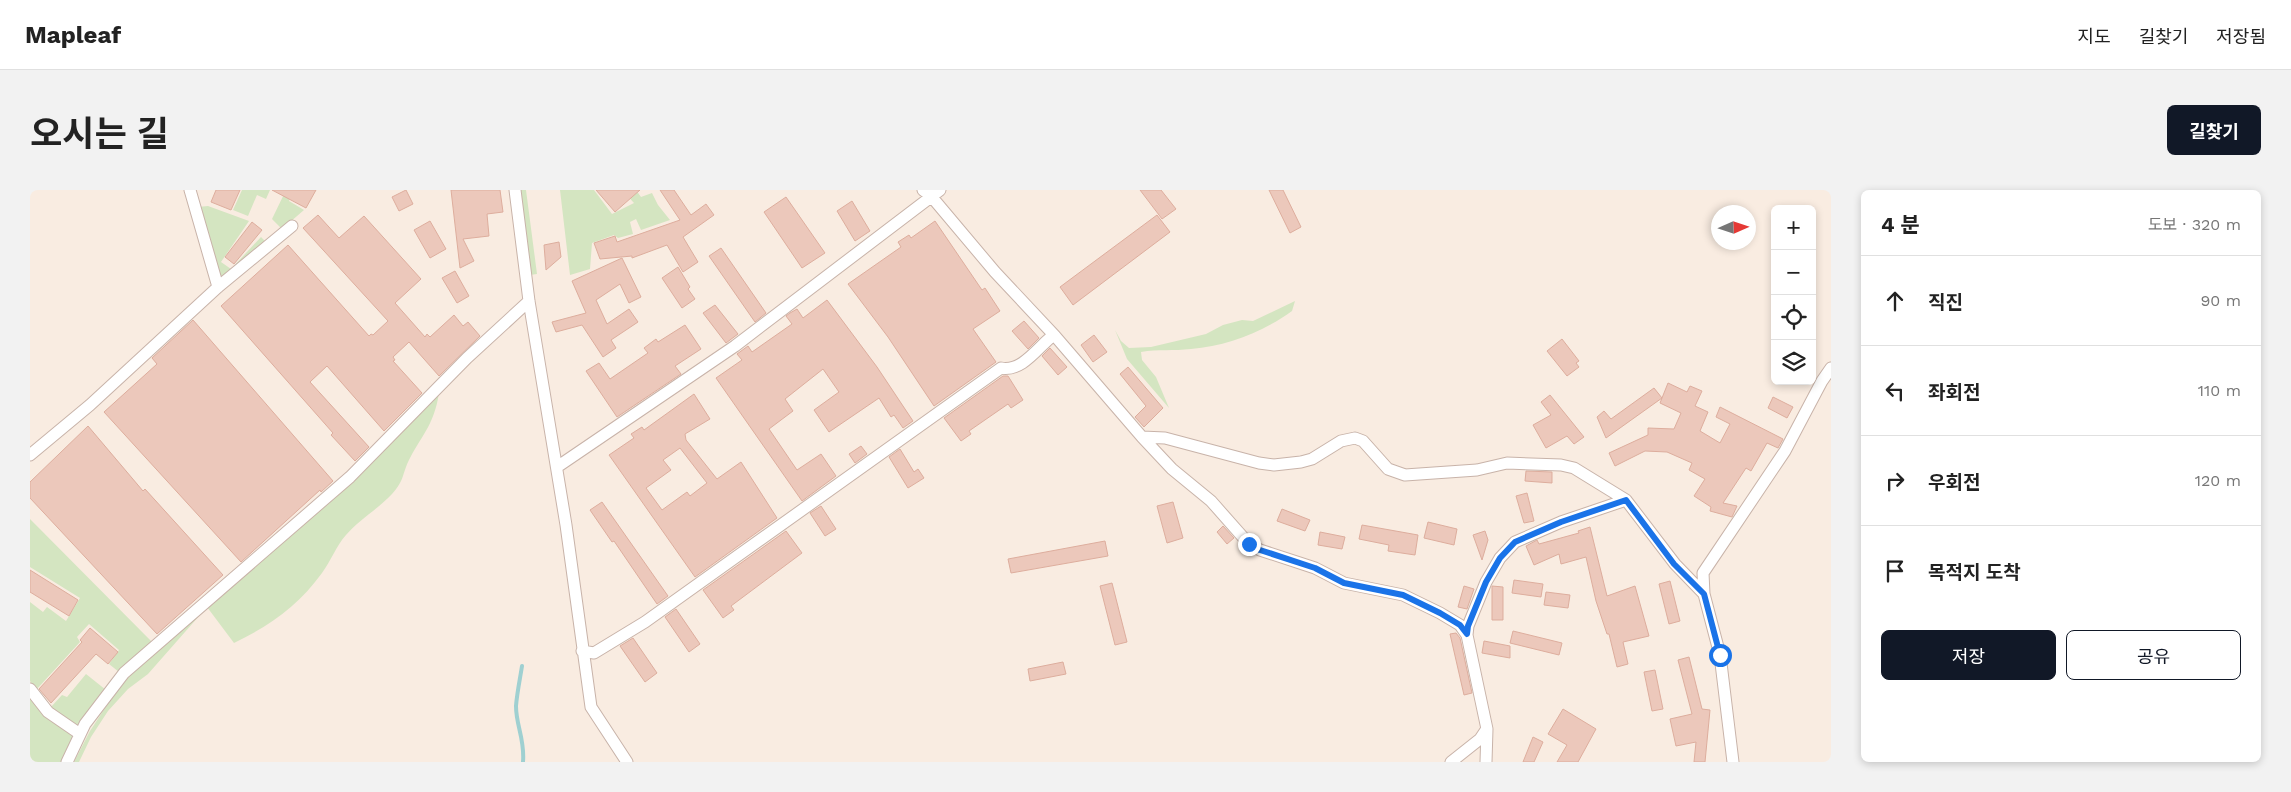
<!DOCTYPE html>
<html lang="ko">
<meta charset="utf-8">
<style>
:root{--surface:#fff;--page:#f2f2f2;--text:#222;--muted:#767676;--line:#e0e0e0;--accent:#111827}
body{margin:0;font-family:"Work Sans","Noto Sans KR",sans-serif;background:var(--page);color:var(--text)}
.controls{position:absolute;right:15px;top:15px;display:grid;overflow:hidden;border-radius:8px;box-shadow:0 2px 8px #0003}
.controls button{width:45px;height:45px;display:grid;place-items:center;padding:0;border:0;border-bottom:1px solid var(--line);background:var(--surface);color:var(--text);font:25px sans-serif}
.compass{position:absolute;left:1681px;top:15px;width:45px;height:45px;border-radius:50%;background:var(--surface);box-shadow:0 2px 8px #0003;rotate:87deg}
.stop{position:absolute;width:15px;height:15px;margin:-11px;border:4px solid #1a73e8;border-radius:50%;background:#fff}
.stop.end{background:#1a73e8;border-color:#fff;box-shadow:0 1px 5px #0008}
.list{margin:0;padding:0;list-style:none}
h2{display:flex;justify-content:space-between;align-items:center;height:65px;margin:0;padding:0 20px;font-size:21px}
h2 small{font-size:16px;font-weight:400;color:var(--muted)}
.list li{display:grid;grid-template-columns:32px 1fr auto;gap:15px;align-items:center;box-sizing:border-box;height:90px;padding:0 20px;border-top:1px solid var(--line)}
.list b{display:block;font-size:19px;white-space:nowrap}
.list em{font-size:16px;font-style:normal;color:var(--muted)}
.actions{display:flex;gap:10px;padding:15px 20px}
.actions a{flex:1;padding:11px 0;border:1px solid var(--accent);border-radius:8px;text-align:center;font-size:18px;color:var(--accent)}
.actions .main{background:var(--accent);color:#fff}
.icon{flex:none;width:28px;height:28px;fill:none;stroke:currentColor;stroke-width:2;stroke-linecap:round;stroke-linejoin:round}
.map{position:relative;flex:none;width:1801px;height:572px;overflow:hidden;border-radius:8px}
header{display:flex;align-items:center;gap:30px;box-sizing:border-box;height:70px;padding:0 25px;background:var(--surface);border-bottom:1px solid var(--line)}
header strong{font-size:24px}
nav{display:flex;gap:28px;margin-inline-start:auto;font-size:18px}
.intro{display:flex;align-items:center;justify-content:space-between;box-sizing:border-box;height:120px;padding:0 30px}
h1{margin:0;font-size:35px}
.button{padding:12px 22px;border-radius:8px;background:var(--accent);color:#fff;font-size:18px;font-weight:700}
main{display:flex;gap:30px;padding:0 30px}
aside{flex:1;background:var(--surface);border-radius:8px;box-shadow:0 2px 8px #0003}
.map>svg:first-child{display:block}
</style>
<header>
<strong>Mapleaf</strong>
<nav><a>지도</a><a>길찾기</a><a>저장됨</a></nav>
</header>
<div class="intro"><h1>오시는 길</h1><a class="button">길찾기</a></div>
<main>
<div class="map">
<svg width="1801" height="572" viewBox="0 0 1801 572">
<rect width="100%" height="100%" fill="#f9ece1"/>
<!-- green -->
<path fill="#d4e5c1" d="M212 0H240L236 9 227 5 218 26 203 20Z
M256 0H263L259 11 274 20 252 39 242 29Z
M490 0H496L507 84 500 85Z
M530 0H564L582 24 604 13 592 0H606L611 7 622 3 628 15 640 30 611 40 606 29 600 32 603 44 588 48 584 45 562 53 560 79 540 85Z
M178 16 219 31 191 72 201 79 231 47 238 54 189 94 168 17Z
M1265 111 1262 121C1233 142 1197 156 1161 159 1144 161 1128 159 1111 162L1112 170 1126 187 1139 218 1097 169 1085 140 1091 151 1099 158 1121 157 1176 144 1193 135 1212 130 1223 131Z
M409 203C404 234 394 242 380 268 372 283 375 290 362 304 348 319 330 329 316 345 306 356 301 371 292 383 268 416 241 435 204 453L177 417 118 484 98 499 78 521 61 547 49 572H44L60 541 92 492Z
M0 329 124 454 89 482 79 474 89 460 59 434 47 447 50 452 6 500 0 491V412L13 422 17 417 36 431 50 408 0 377Z
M56 484 76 500 48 539 21 517 32 505 37 507Z
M0 508 44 547 31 572H0Z"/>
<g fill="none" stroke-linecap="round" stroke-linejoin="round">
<!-- stream -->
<path stroke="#9fd0d1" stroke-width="4" d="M492 476C490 489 487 503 486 516 486 536 495 549 493 572"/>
</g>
<!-- building -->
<path fill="#ecc8bb" stroke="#ddad9d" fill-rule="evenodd" d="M186 0H210L201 20 181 12Z
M242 0H286L276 18Z
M376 0 383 14 369 21 362 7Z
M421 0H470L473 22 457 24 459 46 433 49 444 71 430 78Z
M566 0H610L585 22Z
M630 0H644L661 25 676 14 684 25 653 47 668 72 653 82 637 55 602 68V66L570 69 564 53 585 46 587 52 650 30Z
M1110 0H1131L1146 19 1132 29Z
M1239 0H1253L1271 37 1260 43Z
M756 7 795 63 772 78 734 22Z
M822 11 840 41 825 51 807 21Z
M288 25 309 48 334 26 391 89 365 113 395 147 397 144 400 147 424 125 433 136 438 132 450 146 409 186 379 152 363 167 365 170 363 171 392 203 354 241 297 176 281 191 280 192 339 257 325 271 301 245 303 243 191 116 258 55 339 146 341 144 343 145 358 131 273 38Z
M1127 25 1140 42 1043 115 1030 97Z
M400 31 416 59 400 68 384 40Z
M905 31 952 100 955 98 970 121 943 139 966 172 904 216 858 147 818 94 871 57 868 52 879 45 881 48Z
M222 32 232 40 204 74 195 67Z
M529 52 531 67 516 80 514 55Z
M691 58 736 123 725 132 679 66Z
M592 68 611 107 599 113 590 94 566 110 577 134 599 119 608 132 581 150 586 158 573 167 552 135 526 142 522 132 556 123 542 91Z
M648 77 660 97 658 99 665 109 652 118 632 88Z
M425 81 439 106 427 113 412 88Z
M797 110 847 177 883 231 873 238 864 225 861 227 849 208 799 242 784 220 809 202 793 179 755 209 763 221 739 239 767 280 791 264 806 286 772 311 686 188 712 170 707 164 718 156 722 162 762 134 756 126 760 123 767 119 773 128Z
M685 115 708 144 696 153 673 123Z
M163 130 303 291 291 302 290 300 211 372 74 222 127 174 122 168Z
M994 131 1009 148 998 159 982 141Z
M655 135 671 159 645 176 651 184 587 227 556 181 569 173 580 189 618 163 614 158 626 149 628 152Z
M1064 145 1077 162 1063 172 1051 155Z
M1532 149 1549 171 1546 173 1549 177 1537 186 1517 161Z
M1020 158 1037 177 1028 185 1012 166Z
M1098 177 1133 218 1114 237 1105 227 1116 216 1090 184Z
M973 186H978L993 210 981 218 978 214 939 241 941 244 931 251 914 228Z
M1638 193 1657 202 1660 196 1672 201 1665 216 1678 222 1670 241 1690 253 1700 234 1686 227 1690 217 1753 249 1748 258 1737 253 1721 281 1716 278 1693 313 1707 316 1702 327 1680 321 1681 317 1664 306 1675 289 1659 280 1662 273 1637 262 1615 261 1585 276 1579 263 1618 245V238L1644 239 1651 223 1630 213Z
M1624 198 1632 208 1576 248 1567 227 1574 221 1581 229Z
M664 204 680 229 655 244 656 250 687 289 711 272 747 328 665 387 579 265 604 248 601 244 612 237 614 240ZM650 258 677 293 660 306 657 302 632 320 616 298 641 280 633 270Z
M1520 205 1554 247 1544 254 1537 246 1516 258 1503 235 1521 225 1511 212Z
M1743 207 1763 217 1757 228 1738 218Z
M58 236 113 301 115 299 193 385 127 444 0 308V292Z
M831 256 837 264 825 273 819 264Z
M870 259 884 282 888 279 894 288 878 298 859 267Z
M1496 281 1522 282V293L1495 291Z
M1497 303 1504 331 1494 333 1486 306Z
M572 312 638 406 627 414 584 351 582 352 560 320Z
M1143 312 1153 348 1137 353 1127 316Z
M791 316 806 339 795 346 780 323Z
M1252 319 1280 330 1275 341 1247 331Z
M1398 332 1427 339 1424 355 1394 348Z
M1332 335 1388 345 1385 365 1358 361 1359 355 1329 349Z
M1193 336 1204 348 1197 354 1187 342Z
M1560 337 1577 406 1605 396 1619 446 1593 452 1598 474 1587 477 1579 444H1577L1566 411 1556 367 1531 374 1529 364 1504 375 1496 356 1507 350 1509 354 1549 343 1548 341Z
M756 341 772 363 701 416 704 420 693 428 673 400Z
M1455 341 1458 350 1452 370 1443 345Z
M1290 342 1315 347 1312 359 1288 355Z
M1075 351 1078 366 981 383 978 369Z
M0 380 48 410 39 426 0 402Z
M1484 390 1513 394 1511 407 1482 403Z
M1640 391 1650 431 1639 434 1629 394Z
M1082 393 1097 452 1085 455 1070 396Z
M1434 396 1444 399 1437 419 1428 417Z
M1462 396 1473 397V430H1462Z
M1516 402 1540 405 1538 418 1514 415Z
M646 419 670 454 659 462 635 427Z
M60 438 88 462 78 474 66 464 21 513 9 499 52 452 50 450Z
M1483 441 1532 453 1529 465 1480 453Z
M1426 443 1430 448 1442 503 1434 505 1420 444Z
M603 448 627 483 615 492 590 456Z
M1454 451 1480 456V468L1452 463Z
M1659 467 1672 519 1680 520 1675 572H1664L1666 552 1646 556 1640 529 1662 524 1648 470Z
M1033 472 1036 484 1000 491 998 479Z
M1625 480 1633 519 1622 521 1614 482Z
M1533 519 1566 539 1548 572H1527L1537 555 1518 544Z
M1503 547 1513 552 1504 572H1493Z"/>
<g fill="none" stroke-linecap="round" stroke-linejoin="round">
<!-- minor casing -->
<g stroke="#c8b3a9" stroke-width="13">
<path id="minor" d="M160 0 188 97
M485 0 499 111 536 335 561 517 597 572
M893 0 901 6 965 82 1025 146 1112 247 1135 248 1229 273 1244 275 1271 272 1282 269 1311 251 1325 248 1333 251 1358 279 1375 285 1447 280 1477 273 1531 275 1544 278 1596 310 1645 374 1674 404
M1112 247 1142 279 1181 311 1219 354 1230 360 1285 378 1314 393 1373 405 1410 423 1430 435 1437 445
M0 265 60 215 188 97 262 36
M527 277 705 156 910 0
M552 461 564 463 615 432 971 178C991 182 1006 160 1020 148L1025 146
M0 499 18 522 50 544
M37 572 55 534 94 483 320 287 437 168 499 111
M1421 572 1450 549 1456 540
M1456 572 1457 539 1437 445 1438 436 1456 392 1470 368 1485 352 1531 332 1596 310
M1703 572 1690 465 1674 404 1673 383 1755 261 1792 191 1801 178"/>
</g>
<!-- minor -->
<use href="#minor" stroke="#fff" stroke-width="11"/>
</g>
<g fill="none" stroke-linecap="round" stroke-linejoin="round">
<!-- route -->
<path stroke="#1a73e8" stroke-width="6" d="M1219 354 1230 360 1285 378 1314 393 1373 405 1410 423 1430 435 1437 444 1438 436 1456 392 1470 368 1485 352 1531 332 1596 310 1644 374 1674 404 1690 465"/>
</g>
</svg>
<div class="controls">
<button>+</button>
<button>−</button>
<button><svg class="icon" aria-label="locate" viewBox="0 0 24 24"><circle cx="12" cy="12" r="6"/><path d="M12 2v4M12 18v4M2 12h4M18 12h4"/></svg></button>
<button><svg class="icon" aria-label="layers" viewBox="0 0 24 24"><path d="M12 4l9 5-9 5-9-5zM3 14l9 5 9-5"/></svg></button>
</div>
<svg class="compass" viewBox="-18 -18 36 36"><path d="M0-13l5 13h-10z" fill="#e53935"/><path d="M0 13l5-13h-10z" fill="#767676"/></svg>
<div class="stop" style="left:1690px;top:465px"></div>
<div class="stop end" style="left:1219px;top:354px"></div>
</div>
<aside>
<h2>4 분<small>도보 · 320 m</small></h2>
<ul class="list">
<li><svg class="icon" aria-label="ahead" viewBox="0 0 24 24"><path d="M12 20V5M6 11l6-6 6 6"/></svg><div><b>직진</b></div><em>90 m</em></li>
<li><svg class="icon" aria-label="left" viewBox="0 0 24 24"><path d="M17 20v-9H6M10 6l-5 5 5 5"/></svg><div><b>좌회전</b></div><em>110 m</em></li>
<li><svg class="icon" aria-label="right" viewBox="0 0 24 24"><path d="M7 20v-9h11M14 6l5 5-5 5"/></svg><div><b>우회전</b></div><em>120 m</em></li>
<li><svg class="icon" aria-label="arrive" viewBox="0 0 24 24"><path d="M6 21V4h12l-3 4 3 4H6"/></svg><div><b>목적지 도착</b></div></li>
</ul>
<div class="actions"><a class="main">저장</a><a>공유</a></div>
</aside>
</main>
